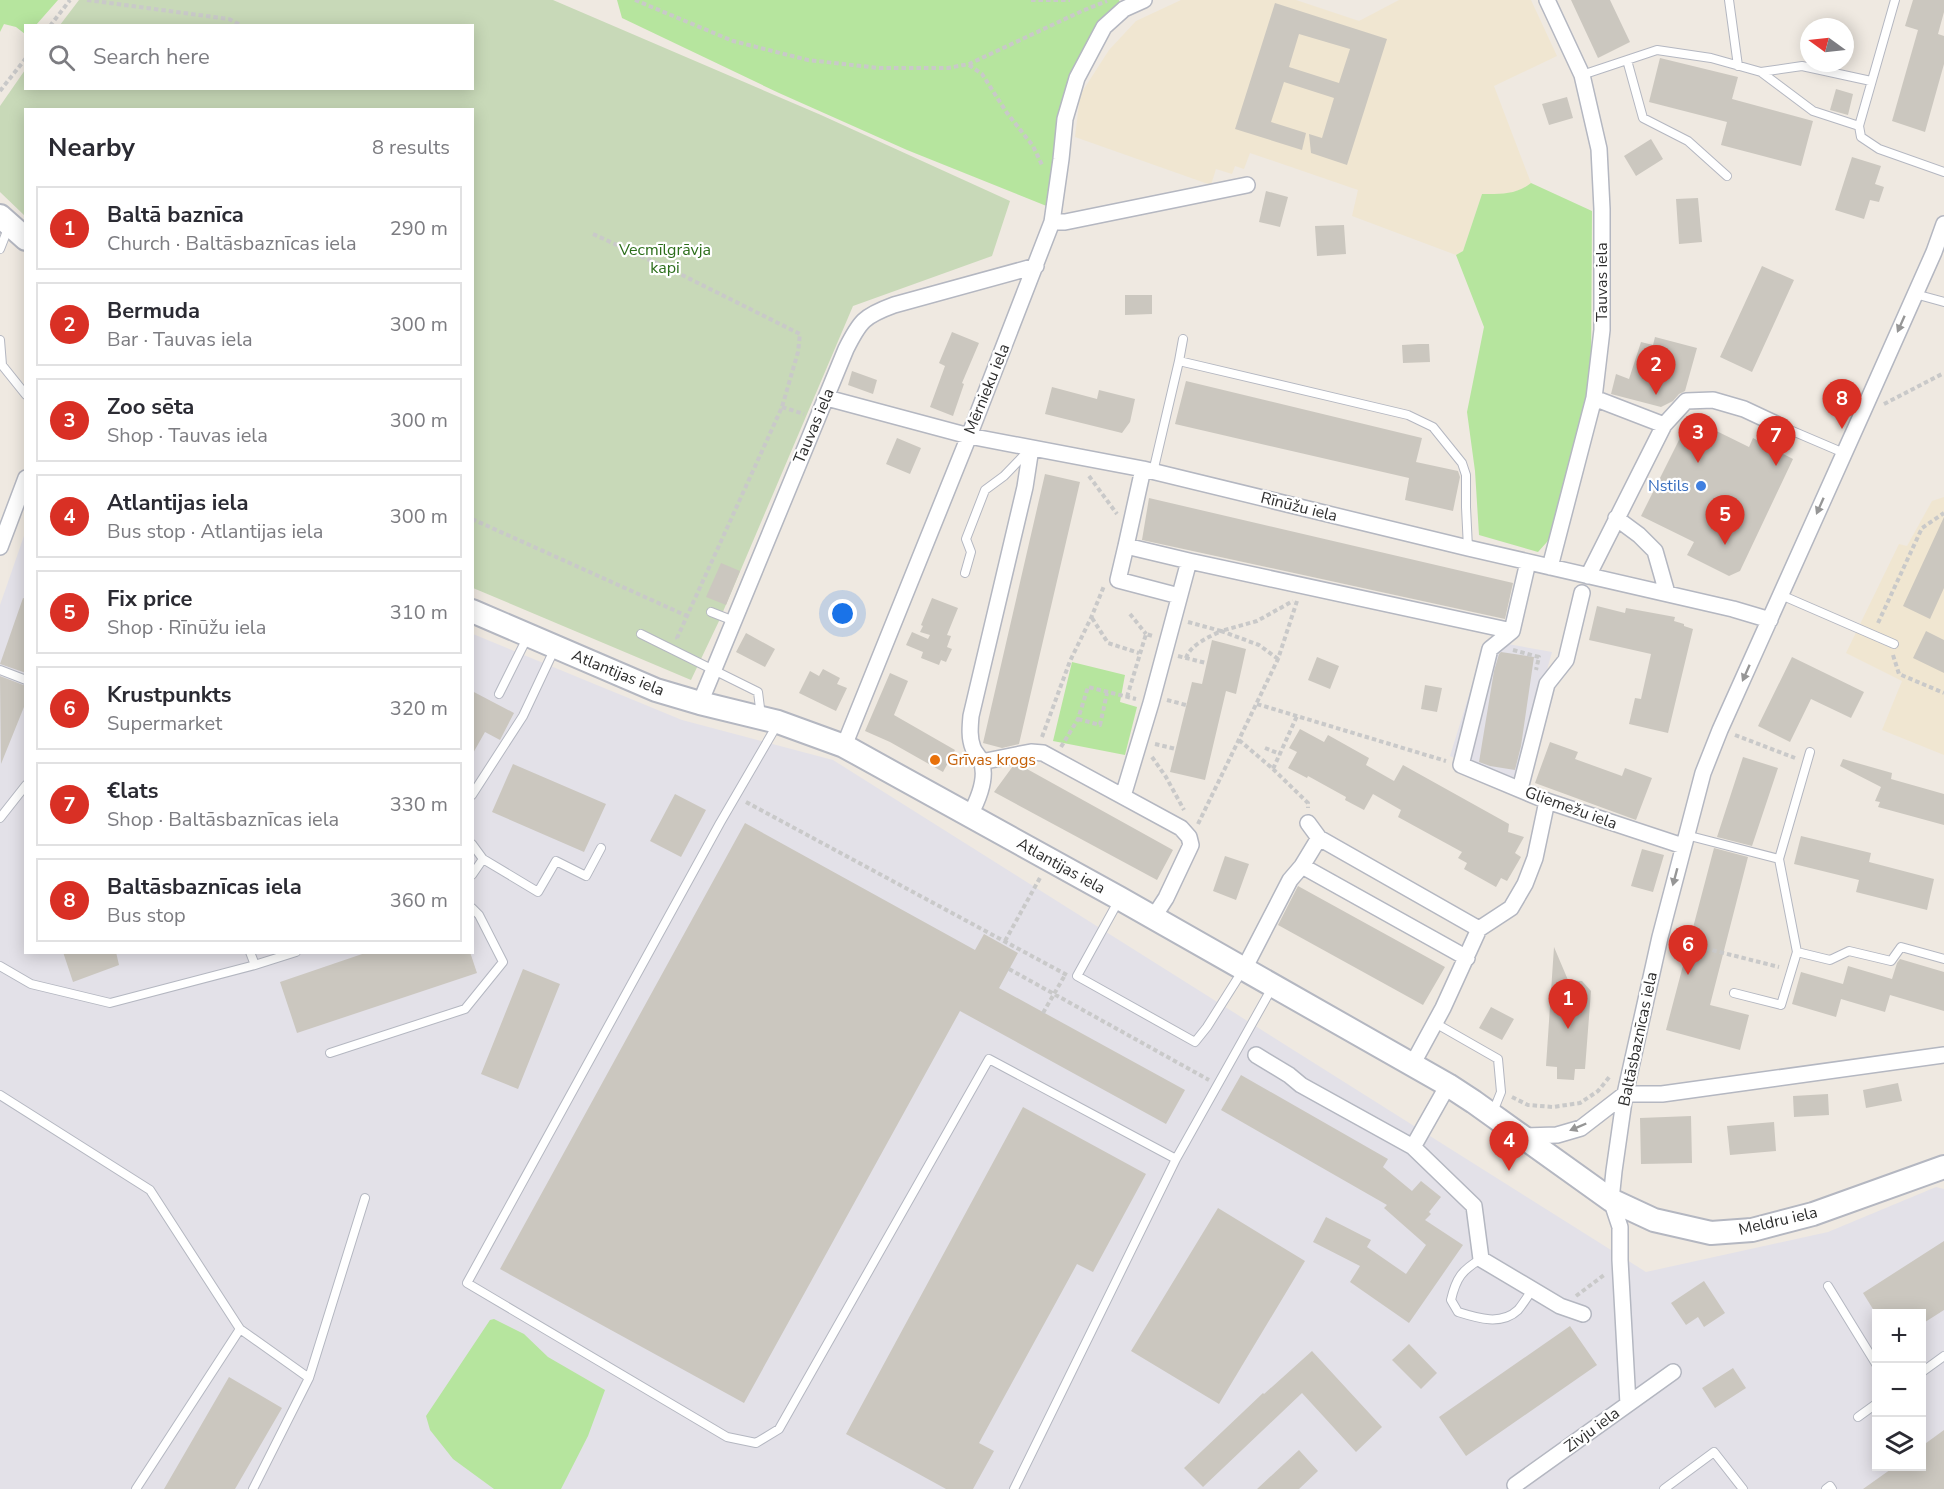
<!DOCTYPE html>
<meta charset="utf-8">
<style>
:root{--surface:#fff;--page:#f7f7f7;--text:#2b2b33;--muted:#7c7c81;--line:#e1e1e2;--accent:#d93025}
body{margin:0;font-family:"Nunito Sans",sans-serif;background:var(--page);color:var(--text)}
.controls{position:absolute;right:18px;bottom:18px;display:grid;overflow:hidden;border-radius:0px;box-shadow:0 3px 15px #0003}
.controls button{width:54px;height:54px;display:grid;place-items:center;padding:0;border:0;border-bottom:2px solid var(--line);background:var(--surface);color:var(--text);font:30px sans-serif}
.compass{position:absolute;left:1800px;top:18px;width:54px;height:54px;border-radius:50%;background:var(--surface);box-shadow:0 3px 15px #0003;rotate:285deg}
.you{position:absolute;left:843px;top:614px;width:21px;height:21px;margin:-15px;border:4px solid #fff;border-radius:50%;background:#1a73e8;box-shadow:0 0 0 9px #1a73e833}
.badge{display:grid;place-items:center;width:39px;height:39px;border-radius:50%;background:var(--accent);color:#fff;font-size:20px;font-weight:700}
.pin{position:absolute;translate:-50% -50px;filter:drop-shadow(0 2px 3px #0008)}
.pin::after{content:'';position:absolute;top:32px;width:21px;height:18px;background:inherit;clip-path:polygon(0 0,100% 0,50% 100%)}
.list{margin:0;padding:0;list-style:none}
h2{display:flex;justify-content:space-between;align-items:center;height:78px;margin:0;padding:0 24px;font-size:26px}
h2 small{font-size:20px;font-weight:400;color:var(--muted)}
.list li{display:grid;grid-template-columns:39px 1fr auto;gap:18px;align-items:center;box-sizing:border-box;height:84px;margin:0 12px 12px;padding:0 12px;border:2px solid var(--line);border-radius:0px}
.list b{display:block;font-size:22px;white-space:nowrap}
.list p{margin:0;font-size:20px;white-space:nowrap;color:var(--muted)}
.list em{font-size:20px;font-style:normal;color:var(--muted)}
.icon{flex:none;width:33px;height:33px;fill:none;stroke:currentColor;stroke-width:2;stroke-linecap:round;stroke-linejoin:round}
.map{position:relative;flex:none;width:1944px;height:1489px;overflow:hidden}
.search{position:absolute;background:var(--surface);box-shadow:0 3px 15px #0003;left:24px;top:24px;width:450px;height:66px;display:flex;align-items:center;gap:15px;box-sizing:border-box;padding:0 21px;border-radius:0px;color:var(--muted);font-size:22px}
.panel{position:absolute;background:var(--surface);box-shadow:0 3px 15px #0003;left:24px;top:108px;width:450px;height:846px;border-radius:0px}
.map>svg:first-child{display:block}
</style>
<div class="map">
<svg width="1944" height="1489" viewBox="0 0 1944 1489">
<rect width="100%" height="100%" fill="#efe9e1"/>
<!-- industrial -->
<path fill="#e3e1e8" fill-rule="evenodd" d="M25 533 26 952H472L473 634 682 720 833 760 1646 1272 1828 1232 1936 1187 1944 1189V1489H0V605ZM1876 1314H1922V1466H1876Z
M1486 640 1552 652 1515 783 1450 756Z"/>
<!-- education -->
<path fill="#f0e6d1" d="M1181 0H1296L1359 21 1399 0H1531L1557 56 1494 86 1531 183 1524 188 1508 194H1482L1463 251 1456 255 1352 216 1358 190 1250 153 1244 169 1235 166 1232 174 1216 169 1211 185 1075 137 1080 95 1109 50 1136 21Z
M1944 497V755L1882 730 1902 681 1846 653 1899 544 1907 546 1932 501Z"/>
<!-- green -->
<path fill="#b6e59e" d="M0 0H58L36 25 26 26 25 34 16 27 4 24 0 32Z
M617 0H1119L1124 9 1077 78 1054 209 907 150 779 93 622 18Z
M1531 183 1592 211 1591 373 1555 533 1538 552 1479 535 1475 471 1467 412 1484 327 1456 255 1463 251 1482 194C1500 194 1516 195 1531 183Z
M1072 662 1125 675 1120 702 1137 707 1125 755 1053 741Z
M494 1319 524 1334 548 1357 605 1390 588 1436 561 1489H494L453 1459 430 1430 426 1416 490 1320Z"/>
<!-- cemetery -->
<path fill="#c8d9b8" d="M79 0H553L821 115 1010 201 992 256 853 306 719 621 691 680 473 588 472 110H26L25 216 0 192V106L25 70 26 88H472V26L60 25Z"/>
<!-- building -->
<path fill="#cbc7bf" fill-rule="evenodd" d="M1571 0H1610L1630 42 1598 58Z
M1913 0H1944V12L1938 34 1944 36V64L1925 132 1892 121 1918 30 1905 26Z
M1275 3 1387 39 1347 165 1311 153 1309 134 1322 138 1334 98 1284 82 1271 122 1306 133 1302 150 1235 129ZM1299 34 1350 49 1339 83 1289 67Z
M1660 58 1738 77 1732 99 1813 121 1801 166 1721 145 1727 122 1649 102Z
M1836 89 1853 94 1848 115 1830 110Z
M1567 97 1573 118 1549 125 1542 104Z
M1651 139 1663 159 1636 176 1624 156Z
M1852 157 1881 166 1875 184 1884 187 1879 202 1870 200 1864 219 1835 210Z
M1266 191 1288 197 1280 227 1259 222Z
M1698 198 1702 242 1679 244 1676 199Z
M1344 225 1346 254 1317 256 1315 226Z
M1762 266 1794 280 1752 372 1720 357Z
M1125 295H1152V314L1125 315Z
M952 332 979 343 962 383 964 384 953 416 930 407 945 366 939 363Z
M1655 337 1697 348 1685 391 1679 394 1673 401 1661 407 1611 394 1616 374 1629 379 1641 342 1653 345Z
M1419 344H1429L1430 362 1403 363 1402 345Z
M852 371 877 380 873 394 848 385Z
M1186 381 1422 438 1416 462 1458 471 1460 477 1453 511 1405 500 1409 478 1175 424Z
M1052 387 1097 399 1099 390 1135 399 1130 422 1122 433 1045 414Z
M1690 418 1749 447 1753 438 1793 459 1740 571 1729 576 1687 555 1694 542 1641 516Z
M897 438 921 448 910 474 886 464Z
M1045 474 1080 482 1019 744 1002 748 983 743Z
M1149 498 1513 583 1505 619 1142 540Z
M1944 517V588L1930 619 1903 606Z
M721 563 740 571 726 605 706 597Z
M23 598 26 599V673L0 664Z
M932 598 958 608 947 635 951 636 947 647 952 649 946 662 941 660 939 665 921 658 923 652 906 645 912 632 928 639 930 635 920 632 923 626 921 625Z
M1597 606 1625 613 1626 608 1675 617 1674 621 1684 624V626L1693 629 1668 733 1629 724 1635 698 1641 699 1651 654 1589 640Z
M1926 631 1944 640V673L1913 658Z
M746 633 775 649 765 667 736 652Z
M1212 640 1246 649 1236 694 1226 691 1205 780 1170 772 1192 682 1202 684Z
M1501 652 1534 657 1521 746 1515 770 1490 766 1479 762 1494 671 1499 654Z
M1317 657 1339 666 1330 689 1308 680Z
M1792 657 1864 692 1851 718 1811 699 1790 742 1758 726Z
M823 669 840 678 837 684 847 688 836 711 799 693 810 671 819 676Z
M890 673 908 681 894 715 955 750 943 772 890 742 865 731Z
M0 676 26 686V702L1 764Z
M1425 685 1442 688 1437 712 1421 709Z
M472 691 514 713 500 740 485 732 472 755Z
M1300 729 1324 742 1328 735 1369 758 1366 765 1394 781 1403 765 1509 824 1508 832 1524 837 1515 853 1521 857 1507 881 1501 878 1496 887 1464 869 1467 863 1458 858 1462 852 1398 817 1401 810 1373 794 1364 810 1345 800 1346 797 1308 776 1307 778 1288 768 1297 752 1289 748Z
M1550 742 1578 752 1575 759 1622 776 1625 768 1652 778 1636 820 1535 783Z
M1743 757 1778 768 1752 846 1717 837Z
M1843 759 1892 773 1891 779 1944 794V825L1878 807 1880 802 1875 801 1881 787 1840 766Z
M513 764 606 804 584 852 492 812Z
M1018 764 1173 850 1157 880 994 792 1013 766Z
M675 794 706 810 681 857 650 841Z
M745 823 975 950 984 934 1018 953 999 988 1185 1090 1166 1124 960 1011 744 1403 500 1269Z
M1801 836 1871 853 1869 862 1934 879 1927 910 1856 892 1859 880 1794 864Z
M1714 848 1748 857 1710 1005 1749 1015 1740 1050 1666 1030Z
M1642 849 1664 855 1653 892 1631 886Z
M1225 856 1249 864 1236 900 1213 891Z
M1298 886 1445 967 1423 1005 1278 925Z
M1554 947 1568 980 1582 981 1591 991 1585 1069H1575L1574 1080 1557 1079V1067L1546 1066Z
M63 952H116L119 965 73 982Z
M368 952H470L477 973 297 1033 280 982Z
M1900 959 1944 972V1011L1890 995 1885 1012 1841 999 1836 1017 1792 1004 1801 972 1843 984 1848 966 1892 979 1897 963Z
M523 969 560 984 518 1089 481 1074Z
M1491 1007 1514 1019 1502 1040 1479 1028Z
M1241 1075 1388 1159 1383 1167 1412 1191 1421 1181 1441 1197 1429 1212 1431 1214 1425 1220 1463 1245 1409 1323 1350 1282 1360 1266 1313 1242 1326 1217 1371 1240 1367 1247 1406 1274 1426 1245 1384 1208 1387 1205 1221 1110Z
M1898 1083 1902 1101 1866 1108 1863 1090Z
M1828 1094 1829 1115 1794 1117 1793 1096Z
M1023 1107 1146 1174 1093 1272 1077 1264 979 1443 994 1451 973 1489H946L846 1434Z
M1691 1116 1692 1163 1641 1164 1640 1118Z
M1774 1122 1776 1151 1730 1155 1727 1126Z
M1218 1208 1305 1261 1219 1404 1131 1351Z
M1944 1241V1310L1922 1324V1314H1876L1863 1293Z
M1704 1281 1725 1313 1704 1327 1698 1317 1686 1325 1671 1303Z
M1570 1326 1597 1365 1466 1456 1439 1417Z
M1409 1344 1437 1373 1421 1389 1392 1360Z
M1312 1351 1382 1427 1356 1452 1302 1393 1203 1487 1184 1468 1263 1393 1264 1394Z
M1733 1368 1746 1388 1715 1408 1702 1388Z
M229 1377 282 1408 235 1489H164Z
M1944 1430V1489H1863L1894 1467H1922V1446Z
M1299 1450 1318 1471 1299 1489H1257Z"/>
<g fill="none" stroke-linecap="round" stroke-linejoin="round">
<!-- lane casing -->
<g stroke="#b4b7c1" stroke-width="10">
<path id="lane" d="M1729 0 1738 66
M1627 60 1643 118 1688 141 1727 176
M1761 72 1802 66 1871 81
M1582 75 1657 50 1711 58 1761 72 1813 111 1859 126 1861 137 1879 149 1944 172
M1859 126 1895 0
M0 249 9 226
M1915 294 1944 302
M0 340 2 365 26 395
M1179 361 1183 339
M1776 424 1844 453
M1153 472 1179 361 1408 415 1433 427 1462 463 1466 475V507L1468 548
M965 573 971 552 966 539 985 490 1004 476 1028 451
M1781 595 1894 644
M711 612 734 621
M641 634 758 692 761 716
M0 670 26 680
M499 694 528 636
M777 725 720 823 467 1283 727 1437 756 1443 779 1429 989 1059 1176 1159
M472 795 523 716 555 648
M0 818 26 785
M1686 835 1779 859 1797 952 1830 960 1849 951 1891 961 1901 947 1944 959
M472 844 483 859 472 875
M483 859 538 892 556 861 586 876 601 848
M1779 859 1810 752
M1119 900 1077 976 1195 1042 1207 1027 1243 970
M250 952 255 965
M0 966 31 984 110 1003 255 965 296 952
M1734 993 1781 1005 1797 952
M1435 1023 1498 1059 1501 1092 1493 1112
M330 1053 465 1009 503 962 479 915 472 908
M0 1095 150 1190 240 1329 136 1489
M1481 1259C1462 1270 1456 1278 1451 1300L1458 1312C1477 1318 1501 1326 1518 1310 1523 1304 1528 1296 1532 1290
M1828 1286 1876 1364
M240 1329 309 1378
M1922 1372 1944 1356
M1858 1417 1876 1404
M253 1489 309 1378 365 1198
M1014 1489 1176 1159 1273 986
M1664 1489 1714 1452 1743 1489
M1826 1489 1830 1486 1832 1489"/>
</g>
<!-- street casing -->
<g stroke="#b4b7c1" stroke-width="18">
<path id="street" d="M1547 0 1582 75 1599 149 1602 209V330L1594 398 1550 567
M1052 222H1065L1247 185
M827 398 969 436 1143 469 1468 548 1733 609 1770 620
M1594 398 1664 425
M1616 518 1639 535 1655 551 1667 593
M1126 546 1118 580 1179 596
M0 547 26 478
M1189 561 1512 631
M1528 562 1512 631 1490 649 1461 765 1547 801 1683 846
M1588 576 1664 425 1686 401 1713 400 1744 409 1776 424
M700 703 846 349C860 321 864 316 894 305L1036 266
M844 746 969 436 1052 222 1061 159 1065 119 1077 78 1104 27 1124 9 1144 0
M981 762 1031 752 1043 753 1181 828 1189 837 1191 845 1166 898 1153 918
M1520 789 1547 684 1566 660 1582 593
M1123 796 1151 703 1189 561 1126 546 1143 469
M970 815C978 800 988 778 981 761 979 756 975 753 973 748 969 738 970 727 971 716L1025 487 1031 448
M1308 823 1319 838 1479 929
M1302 866 1467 958
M1244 969 1290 880 1302 866 1319 838
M1256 1055 1289 1075 1301 1085 1413 1147
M1412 1065 1443 1008 1479 929 1511 908 1525 884 1535 858 1547 801
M1448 1085 1413 1147 1474 1206 1481 1259 1560 1306 1583 1314
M1625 1094H1662L1944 1055
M1521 1136 1557 1135 1581 1128 1625 1094
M1628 1404 1620 1260V1227L1611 1200 1614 1171 1625 1094 1660 937 1703 773 1720 730 1865 407 1934 252 1944 224
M1515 1485 1673 1372"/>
</g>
<!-- secondary casing -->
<g stroke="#b4b7c1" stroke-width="26">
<path id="secondary" d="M0 216 26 239
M472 611 656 690 700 703 778 722 844 746 1119 898 1448 1085 1474 1102 1611 1200 1654 1220 1711 1233 1752 1230 1813 1214 1944 1167"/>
</g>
<!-- path -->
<path stroke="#c9c9c9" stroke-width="4" stroke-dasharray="4.5 3" stroke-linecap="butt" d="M87 0 229 19 242 26
M635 0 733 41 808 60 879 68H948L969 64 1082 11 1107 1
M1031 0H1070
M50 26 70 0
M969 65 982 74 1007 113 1033 146 1043 167
M0 91 26 58
M593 234 682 275 800 334 798 352 782 407 677 638 678 639
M1884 404 1944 373
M782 407 804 414
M1089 476 1117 514
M472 519 687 616
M1130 614 1146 634
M1092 618 1108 643 1139 653
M1188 622 1221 631 1257 621 1293 601
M1878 623 1922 528 1944 513
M1513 650 1539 657 1536 670
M1893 655 1899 674 1944 693
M1178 656 1206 663
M1186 658C1190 645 1209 637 1221 631L1259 645 1278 659
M1127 697 1146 634 1153 636
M1167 700 1186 705
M1257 704 1446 761
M1078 719 1100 725 1107 693
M1735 735 1795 758
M1042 737 1070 661 1091 618 1104 586
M1239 740 1273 769 1297 716
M1155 744 1176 749
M1061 747 1078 719 1088 687 1136 699
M1265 748 1280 754
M1152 757 1166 777 1184 810
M1273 769 1308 803V808
M746 802 1067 975
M1198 824 1278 659 1297 601
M1005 941 1041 876
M1676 941 1779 967
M1009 969 1209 1080
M1043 1013 1065 975
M1512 1097 1528 1105 1553 1107 1580 1103 1598 1091 1611 1075
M1576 1296 1604 1275"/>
<!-- lane -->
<use href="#lane" stroke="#fff" stroke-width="8"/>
<!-- street -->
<use href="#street" stroke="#fff" stroke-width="15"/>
<!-- secondary -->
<use href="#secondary" stroke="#fff" stroke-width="22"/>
</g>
<!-- one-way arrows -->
<defs><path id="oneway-solid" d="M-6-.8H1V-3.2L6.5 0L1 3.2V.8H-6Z" transform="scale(1.5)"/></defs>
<g fill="#969696">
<use href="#oneway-solid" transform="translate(1901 324) rotate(114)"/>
<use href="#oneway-solid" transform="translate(1820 506) rotate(114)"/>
<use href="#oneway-solid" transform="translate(1746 673) rotate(114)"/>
<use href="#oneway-solid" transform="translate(1675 877) rotate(105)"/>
<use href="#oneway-solid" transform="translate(1578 1127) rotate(157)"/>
</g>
<!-- markers -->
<circle fill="#3f7fe0" stroke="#fff" stroke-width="2" cx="1701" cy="486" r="6"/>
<circle fill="#e8710a" stroke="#fff" stroke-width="2" cx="935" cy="760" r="6"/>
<g text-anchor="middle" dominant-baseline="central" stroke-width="4.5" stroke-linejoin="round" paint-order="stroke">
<!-- park labels -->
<g font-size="16" fill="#2c6e1b" stroke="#fff">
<text x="665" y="250">Vecmīlgrāvja<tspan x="665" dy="18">kapi</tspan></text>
</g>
<!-- street labels -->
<g font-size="16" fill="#2e2e2e" stroke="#fff">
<text transform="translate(1602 282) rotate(-90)">Tauvas iela</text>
<text transform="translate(987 389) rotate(-68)">Mērnieku iela</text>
<text transform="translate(814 426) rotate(-67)">Tauvas iela</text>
<text transform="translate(1299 507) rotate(14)">Rīnūžu iela</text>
<text transform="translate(618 673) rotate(22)">Atlantijas iela</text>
<text transform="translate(1571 808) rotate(20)">Gliemežu iela</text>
<text transform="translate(1061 866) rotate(29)">Atlantijas iela</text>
<text transform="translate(1638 1039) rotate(-78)">Baltāsbaznīcas iela</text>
<text transform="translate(1778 1221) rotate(-13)">Meldru iela</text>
<text transform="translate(1592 1430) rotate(-36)">Zivju iela</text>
</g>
<!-- shop labels -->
<g font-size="16" fill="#366cbe" stroke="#fff" text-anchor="end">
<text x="1689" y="486">Nstils</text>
</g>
<!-- food labels -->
<g font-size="16" fill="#c56008" stroke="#fff" text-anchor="start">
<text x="947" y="760">Grīvas krogs</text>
</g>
</g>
</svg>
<div class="controls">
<button>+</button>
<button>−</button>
<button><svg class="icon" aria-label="layers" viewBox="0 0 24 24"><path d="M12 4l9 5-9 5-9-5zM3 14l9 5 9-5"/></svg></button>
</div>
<svg class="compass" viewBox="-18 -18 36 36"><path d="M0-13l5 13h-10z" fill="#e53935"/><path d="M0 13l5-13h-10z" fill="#7c7c81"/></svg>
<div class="you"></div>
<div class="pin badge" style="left:1568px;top:1029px">1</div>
<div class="pin badge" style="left:1656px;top:395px">2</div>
<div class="pin badge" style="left:1698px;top:463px">3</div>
<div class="pin badge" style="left:1509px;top:1171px">4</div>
<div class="pin badge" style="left:1725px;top:545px">5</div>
<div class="pin badge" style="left:1688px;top:975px">6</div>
<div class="pin badge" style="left:1776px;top:466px">7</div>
<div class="pin badge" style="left:1842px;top:429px">8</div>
<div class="search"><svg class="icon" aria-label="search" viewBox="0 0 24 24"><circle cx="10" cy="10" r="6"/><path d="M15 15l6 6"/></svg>Search here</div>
<section class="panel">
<h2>Nearby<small>8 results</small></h2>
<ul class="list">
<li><span class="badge">1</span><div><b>Baltā baznīca</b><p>Church · Baltāsbaznīcas iela</p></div><em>290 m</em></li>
<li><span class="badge">2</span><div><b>Bermuda</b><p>Bar · Tauvas iela</p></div><em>300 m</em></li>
<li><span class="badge">3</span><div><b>Zoo sēta</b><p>Shop · Tauvas iela</p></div><em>300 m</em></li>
<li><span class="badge">4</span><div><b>Atlantijas iela</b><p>Bus stop · Atlantijas iela</p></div><em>300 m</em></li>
<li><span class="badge">5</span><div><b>Fix price</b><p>Shop · Rīnūžu iela</p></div><em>310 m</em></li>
<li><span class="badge">6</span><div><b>Krustpunkts</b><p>Supermarket</p></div><em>320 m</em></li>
<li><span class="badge">7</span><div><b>€lats</b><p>Shop · Baltāsbaznīcas iela</p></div><em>330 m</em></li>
<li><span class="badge">8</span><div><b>Baltāsbaznīcas iela</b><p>Bus stop</p></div><em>360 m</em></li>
</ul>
</section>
</div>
